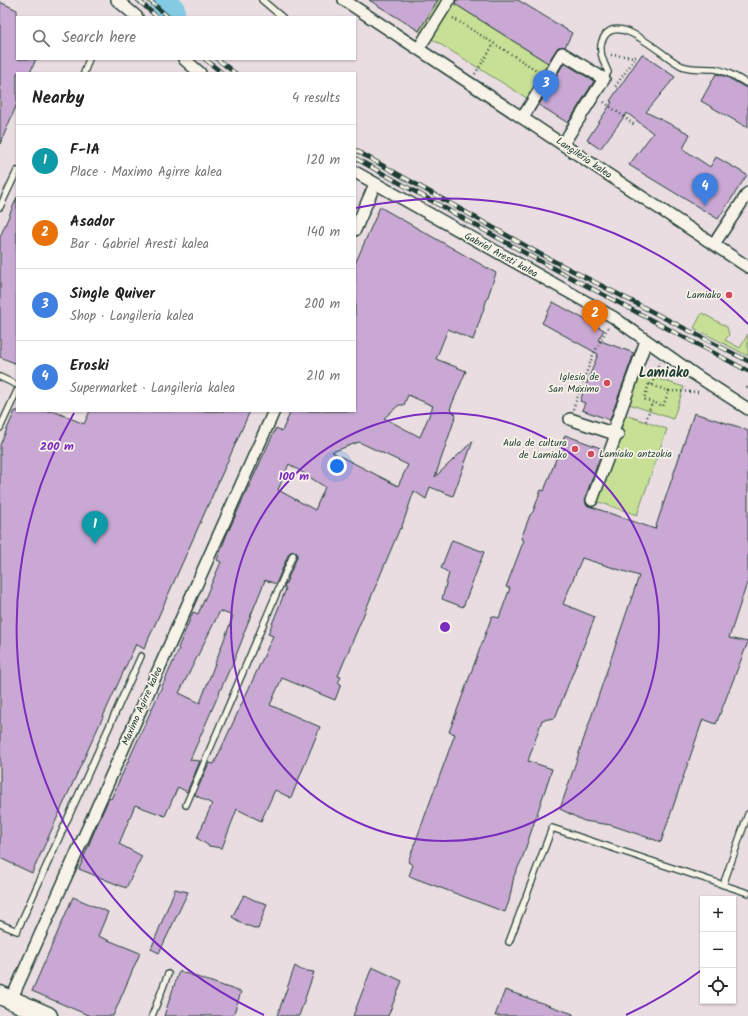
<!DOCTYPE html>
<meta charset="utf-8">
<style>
:root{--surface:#fff;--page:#f2f2f2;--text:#222;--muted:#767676;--line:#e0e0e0;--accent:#d93025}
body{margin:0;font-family:Kalam,sans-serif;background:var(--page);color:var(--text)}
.controls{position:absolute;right:12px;bottom:12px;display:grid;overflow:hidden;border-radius:0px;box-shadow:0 1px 3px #0004}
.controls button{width:36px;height:36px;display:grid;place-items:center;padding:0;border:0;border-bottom:1px solid var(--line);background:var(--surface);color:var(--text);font:20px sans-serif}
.you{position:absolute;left:337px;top:466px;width:14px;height:14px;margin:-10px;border:3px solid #fff;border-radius:50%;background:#1a73e8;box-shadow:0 0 0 6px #1a73e833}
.badge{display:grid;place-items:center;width:26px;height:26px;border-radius:50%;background:var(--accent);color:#fff;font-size:13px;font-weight:700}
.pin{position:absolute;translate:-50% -33px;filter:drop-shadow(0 1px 2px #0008)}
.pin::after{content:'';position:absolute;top:21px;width:14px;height:12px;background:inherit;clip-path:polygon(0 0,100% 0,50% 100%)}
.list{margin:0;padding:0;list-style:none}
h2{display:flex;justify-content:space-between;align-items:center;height:52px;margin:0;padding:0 16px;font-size:17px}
h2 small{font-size:13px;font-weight:400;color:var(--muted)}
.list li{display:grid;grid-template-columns:26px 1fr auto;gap:12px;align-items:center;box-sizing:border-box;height:72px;padding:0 16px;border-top:1px solid var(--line)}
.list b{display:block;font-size:15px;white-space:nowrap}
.list p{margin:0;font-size:13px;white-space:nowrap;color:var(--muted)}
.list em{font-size:13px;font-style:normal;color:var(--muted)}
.icon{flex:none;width:22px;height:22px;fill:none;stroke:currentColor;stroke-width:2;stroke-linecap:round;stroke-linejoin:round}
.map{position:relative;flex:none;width:748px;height:1016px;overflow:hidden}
.search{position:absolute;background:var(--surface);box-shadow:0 1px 3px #0004;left:16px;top:16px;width:340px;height:44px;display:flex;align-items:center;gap:10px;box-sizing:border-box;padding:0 14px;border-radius:0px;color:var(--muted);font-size:15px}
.panel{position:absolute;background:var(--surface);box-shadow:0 1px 3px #0004;left:16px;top:72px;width:340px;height:340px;border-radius:0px}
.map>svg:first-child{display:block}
</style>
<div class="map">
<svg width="748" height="1016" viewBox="0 0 748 1016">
<rect width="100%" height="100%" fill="#e9dde2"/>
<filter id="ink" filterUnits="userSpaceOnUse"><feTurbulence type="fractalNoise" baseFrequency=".025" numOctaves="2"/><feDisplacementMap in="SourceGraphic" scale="8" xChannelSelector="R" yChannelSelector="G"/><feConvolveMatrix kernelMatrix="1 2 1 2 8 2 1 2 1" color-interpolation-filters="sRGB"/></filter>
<g filter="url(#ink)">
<!-- green -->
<path fill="#c8e096" stroke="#748e65" d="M438 0H459L458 6 543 60 549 50 567 60 538 105 419 31Z
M702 313 727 327 729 335 725 340 740 348 748 334V356L694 328Z
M639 373 684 387 673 419 629 404Z
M625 415 667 429 637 515 596 501Z"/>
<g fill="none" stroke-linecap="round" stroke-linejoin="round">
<!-- river -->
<path stroke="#82cbe3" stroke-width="26" d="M162 0 172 10"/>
</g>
<!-- building -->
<path fill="#c9a9d4" stroke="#1f3d34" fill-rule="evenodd" d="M369 0H438L419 31Z
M456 0H518L572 33 565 47H558L548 63 455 4Z
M0 2 17 10V59H36L30 73H17V104L0 144Z
M642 54 675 77 646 112 690 134 683 149 710 167 716 157 747 175 718 219 629 165 653 133 627 113 600 149 587 140 612 102 610 101Z
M564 63 594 81 568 123 539 105Z
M716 74 727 77 748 89V128L701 101Z
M17 197V364L0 357V237Z
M380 207 496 273 473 340 448 329 436 359 466 371 450 409 456 415 435 477 473 441 453 496 430 487 426 499 414 491 401 529 400 528 338 676 341 677 338 683 341 684 335 700 282 678 270 705 320 727 291 798 275 790 261 821 237 809 222 848 209 846 197 838 212 804 195 795 209 763 214 764 273 636 268 634 286 589 284 588 297 557V553L293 551 289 553 276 584 265 580 243 635H244L231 668H230L190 760 200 761 187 792 178 787 165 816 135 805 119 844 142 856 126 888 79 869 94 832 109 798 111 799 179 649 178 648 193 612 198 614 221 562 217 560 227 534 276 428 282 431 291 411H355V264ZM408 395 433 406 420 437 384 418 399 405H404ZM359 442 408 465 398 486 332 452ZM289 464 325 487 315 510 278 490ZM220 611 233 616 200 703 179 693Z
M553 302 604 330 598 340 634 353 610 420 582 410 585 403 580 401 598 354 542 323Z
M15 411H53L84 424 90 411H250L144 649 136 644 32 873 0 858V445Z
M694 413 739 427 748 431V580L729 638 748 642 716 724 703 719 661 842 611 825 584 821 560 809 639 576 582 558 563 604 595 617 555 718 542 720 528 761 552 769 522 859 514 876 509 901 505 912 409 876 413 865 408 862 455 734 449 732 492 616 499 618 510 588 506 587 524 540 521 539 530 515 533 512 541 490 544 491 565 435 603 449 585 498 586 505 655 529Z
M452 540 484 552 463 607 442 599 449 573 441 568Z
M175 889 188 892 159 953 151 949Z
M244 895 254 900 267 904 258 929 245 925 232 917Z
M73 897 108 912 98 936 140 953 113 1016H90L32 991Z
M295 966 301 970 314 972 299 1016H277Z
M372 967 402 981 388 1016H353Z
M179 971 241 992 233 1016H164Z
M505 990 573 1014V1016H495Z"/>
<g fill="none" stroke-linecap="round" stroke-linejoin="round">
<!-- lane casing -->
<g stroke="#1f3d34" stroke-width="8">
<path id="lane" d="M262 0 282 17
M84 73 89 59
M604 79 608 72C603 61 597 48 604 37 619 11 665 59 682 66 692 70 704 68 715 69 727 71 738 78 748 84
M0 207 17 171
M0 377 17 385
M0 428 17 391
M186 805 293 555
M723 885 748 814
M0 924 17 931 141 656
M509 942 552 828 748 893
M152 1016 168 974"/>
</g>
<!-- street casing -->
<g stroke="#1f3d34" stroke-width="14">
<path id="street" d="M117 0 137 17
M344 0 748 267
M419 48 449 0
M184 59 200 73
M523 117 562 53 604 79 563 144
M355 172 613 317 694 374 748 409
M355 230 375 184
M714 244 748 193
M570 419 618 435
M612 434 646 341
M592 500 616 435
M11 1000 274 411"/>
</g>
<!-- primary casing -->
<g stroke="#1f3d34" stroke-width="21">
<path id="primary" d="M0 995 48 1016"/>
</g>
<!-- path -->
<path stroke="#1f3d34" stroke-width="2.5" stroke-dasharray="1 3" stroke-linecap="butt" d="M453 18 538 71
M611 55 636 57 615 87
M475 74 494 44
M604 102 636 126
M649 384 669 391 663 406 644 399Z
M652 385 659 362
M747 388 748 386
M669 391 698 392
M573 409 593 355 608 327
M646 421 652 402"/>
<!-- lane -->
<use href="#lane" stroke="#f7f3e8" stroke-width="5.5"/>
<!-- street -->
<use href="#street" stroke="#f7f3e8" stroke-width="11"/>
<!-- primary -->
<use href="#primary" stroke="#f7f3e8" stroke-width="18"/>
<!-- rail casing -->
<g stroke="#1f3d34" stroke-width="4.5">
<path id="rail" d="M138 0 157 17
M149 0 168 17
M205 59 222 73
M217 59 235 73
M355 150 540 254 748 361
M355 158 534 258 748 371"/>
</g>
<!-- rail -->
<use href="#rail" stroke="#f7f3e8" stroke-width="3" stroke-dasharray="9" stroke-linecap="butt"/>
</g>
</g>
<!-- distance rings -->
<g fill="none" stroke="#7b2cbf" stroke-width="2">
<circle cx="445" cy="627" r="214"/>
<path d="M703 969A428 428 0 0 1 626 1015M264 1015A428 428 0 0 1 74 413M356 208A428 428 0 0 1 748 324"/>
</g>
<!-- markers -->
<g fill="#d1495b" stroke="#f7f3e8" stroke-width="1.5">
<circle cx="729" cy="295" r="4"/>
<circle cx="607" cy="383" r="4"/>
<circle cx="575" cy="449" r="4"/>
<circle cx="591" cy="454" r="4"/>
</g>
<g text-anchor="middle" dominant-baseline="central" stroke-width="3.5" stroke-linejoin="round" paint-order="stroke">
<!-- street labels -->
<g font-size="10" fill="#1f3d34" stroke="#f7f3e8">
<text transform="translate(584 158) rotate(34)">Langileria kalea</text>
<text transform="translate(501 255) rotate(29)">Gabriel Aresti kalea</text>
<text transform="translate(142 706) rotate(-66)">Maximo Agirre kalea</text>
</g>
<!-- poi labels -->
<g font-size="10" fill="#1f3d34" stroke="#f7f3e8" text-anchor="end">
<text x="721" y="295">Lamiako</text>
<text x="599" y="377">Iglesia de<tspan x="599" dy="12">San Máximo</tspan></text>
<text x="567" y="443">Aula de cultura<tspan x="567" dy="12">de Lamiako</tspan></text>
<text x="599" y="454" text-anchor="start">Lamiako antzokia</text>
</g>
<!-- district labels -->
<g font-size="14" font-weight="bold" fill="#1f3d34" stroke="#f7f3e8">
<text x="664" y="373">Lamiako</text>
</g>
</g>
<circle cx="445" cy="627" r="6" fill="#7b2cbf" stroke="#f7f3e8" stroke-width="2"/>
<g font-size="12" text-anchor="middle" font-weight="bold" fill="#7b2cbf" stroke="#f7f3e8" stroke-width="3.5" stroke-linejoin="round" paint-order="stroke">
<text x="57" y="450">200 m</text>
<text x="294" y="480">100 m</text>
</g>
</svg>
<div class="controls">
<button>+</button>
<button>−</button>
<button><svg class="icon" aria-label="locate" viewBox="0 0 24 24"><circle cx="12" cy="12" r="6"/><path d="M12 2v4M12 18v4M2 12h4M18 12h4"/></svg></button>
</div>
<div class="you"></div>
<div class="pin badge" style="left:95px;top:544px;background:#0f9aa8">1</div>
<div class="pin badge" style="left:595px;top:333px;background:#e8710a">2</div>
<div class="pin badge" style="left:546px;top:103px;background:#3f7fe0">3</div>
<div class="pin badge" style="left:705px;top:206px;background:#3f7fe0">4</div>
<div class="search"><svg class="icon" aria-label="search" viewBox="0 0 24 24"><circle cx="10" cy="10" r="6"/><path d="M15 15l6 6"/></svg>Search here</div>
<section class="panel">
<h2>Nearby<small>4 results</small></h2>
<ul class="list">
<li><span class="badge" style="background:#0f9aa8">1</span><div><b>F-1A</b><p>Place · Maximo Agirre kalea</p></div><em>120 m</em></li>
<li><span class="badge" style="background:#e8710a">2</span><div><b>Asador</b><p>Bar · Gabriel Aresti kalea</p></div><em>140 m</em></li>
<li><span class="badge" style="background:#3f7fe0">3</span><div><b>Single Quiver</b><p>Shop · Langileria kalea</p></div><em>200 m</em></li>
<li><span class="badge" style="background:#3f7fe0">4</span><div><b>Eroski</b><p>Supermarket · Langileria kalea</p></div><em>210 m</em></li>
</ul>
</section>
</div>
